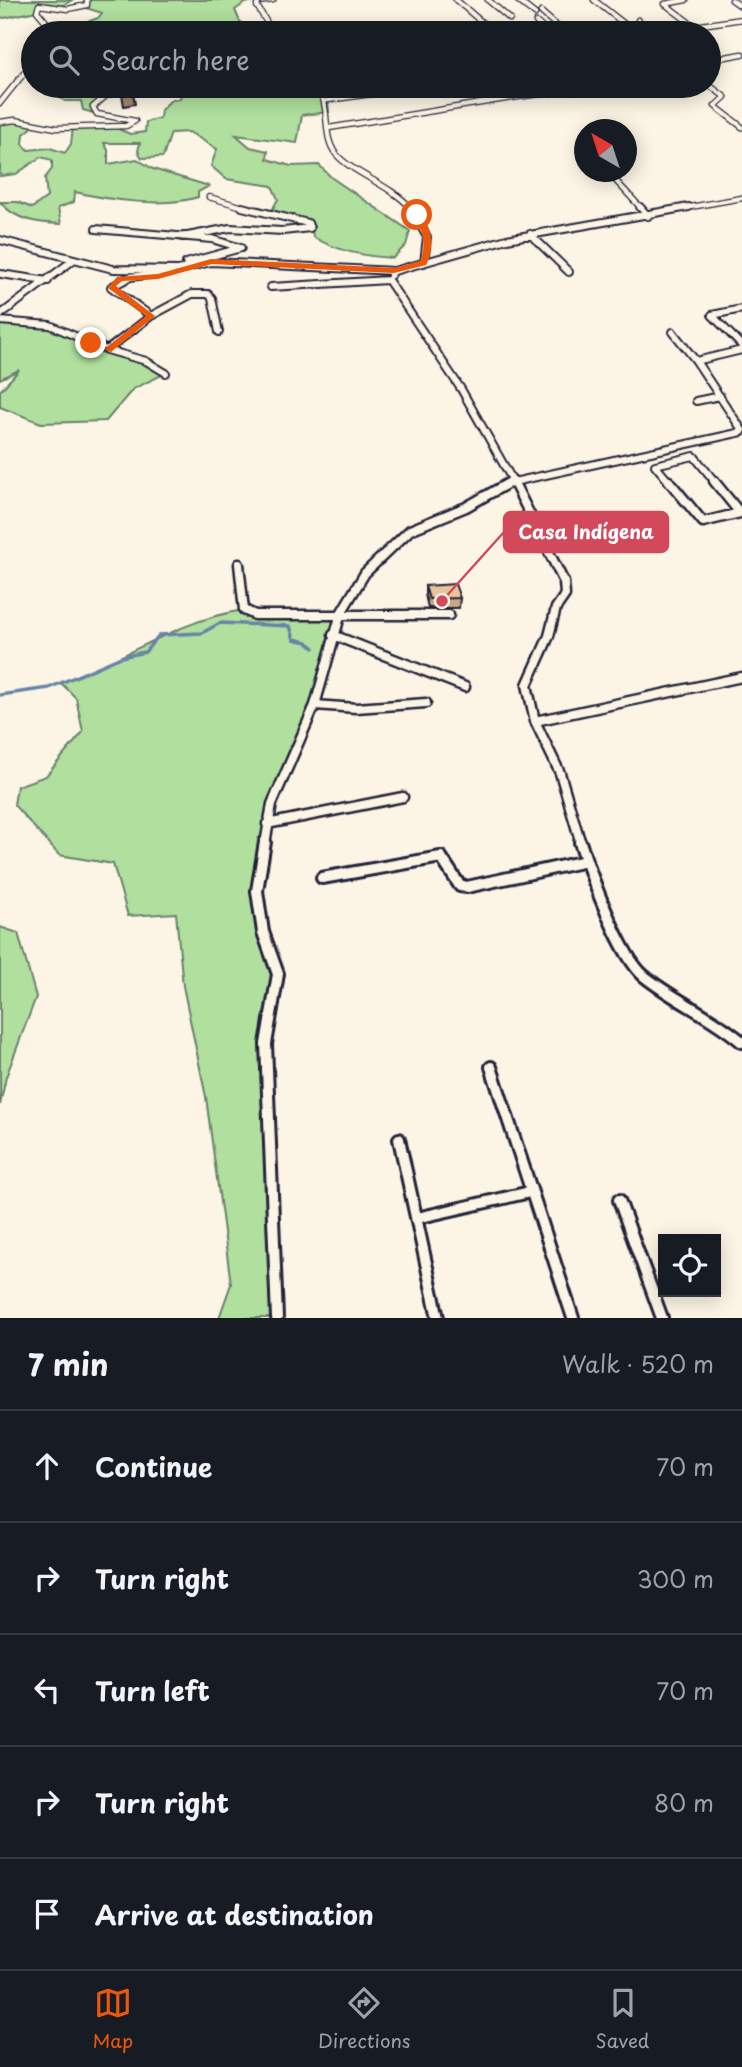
<!DOCTYPE html>
<meta charset="utf-8">
<style>
:root{--surface:#171b24;--page:#20242c;--text:#f1f3f6;--muted:#9ea1a6;--line:#363941;--accent:#ea580c}
body{margin:0;font-family:"Playpen Sans",sans-serif;background:var(--page);color:var(--text)}
.controls{position:absolute;right:21px;bottom:21px;display:grid;overflow:hidden;border-radius:0px;box-shadow:0 4px 18px #0003}
.controls button{width:63px;height:63px;display:grid;place-items:center;padding:0;border:0;border-bottom:2px solid var(--line);background:var(--surface);color:var(--text);font:35px sans-serif}
.compass{position:absolute;left:574px;top:119px;width:63px;height:63px;border-radius:50%;background:var(--surface);box-shadow:0 4px 18px #0003;rotate:321deg}
.stop{position:absolute;width:21px;height:21px;margin:-16px;border:5px solid #ea580c;border-radius:50%;background:#fff}
.stop.end{background:#ea580c;border-color:#fff;box-shadow:0 2px 7px #0008}
.list{margin:0;padding:0;list-style:none}
h2{display:flex;justify-content:space-between;align-items:center;height:91px;margin:0;padding:0 28px;font-size:30px}
h2 small{font-size:23px;font-weight:400;color:var(--muted)}
.list li{display:grid;grid-template-columns:46px 1fr auto;gap:21px;align-items:center;box-sizing:border-box;height:112px;padding:0 28px;border-top:2px solid var(--line)}
.list b{display:block;font-size:26px;white-space:nowrap}
.list em{font-size:23px;font-style:normal;color:var(--muted)}
.icon{flex:none;width:38px;height:38px;fill:none;stroke:currentColor;stroke-width:2;stroke-linecap:round;stroke-linejoin:round}
.map{position:relative;flex:none;width:742px;height:1318px;overflow:hidden}
.search{position:absolute;background:var(--surface);box-shadow:0 4px 18px #0003;left:21px;right:21px;top:21px;height:77px;display:flex;align-items:center;gap:18px;box-sizing:border-box;padding:0 24px;border-radius:38px;color:var(--muted);font-size:26px}
.sheet{height:651px;background:var(--surface)}
nav{display:flex;justify-content:space-around;align-items:center;box-sizing:border-box;height:98px;border-top:2px solid var(--line);background:var(--surface);font-size:19px;color:var(--muted)}
nav a{display:grid;justify-items:center;gap:4px}
nav .on{color:var(--accent)}
.map>svg:first-child{display:block}
</style>
<div class="map">
<svg width="742" height="1318" viewBox="0 0 742 1318">
<rect width="100%" height="100%" fill="#fcf5e5"/>
<filter id="ink" filterUnits="userSpaceOnUse"><feTurbulence type="fractalNoise" baseFrequency=".0143" numOctaves="2"/><feDisplacementMap in="SourceGraphic" scale="14" xChannelSelector="R" yChannelSelector="G"/><feConvolveMatrix kernelMatrix="1 2 1 2 8 2 1 2 1" color-interpolation-filters="sRGB"/></filter>
<g filter="url(#ink)">
<!-- green -->
<path fill="#b0df9e" stroke="#69806c" stroke-width="2" d="M0 0H72L58 8 50 4 39 5 37 11 4 18 0 17Z
M87 0H259L245 3 235 10 240 22 253 33H90L87 22 98 18 102 13 83 7Z
M56 86H140L107 95 93 107 97 114 83 110 81 101H65L53 93Z
M174 86H317L328 100 329 112 302 115 297 143 236 135 250 147 268 151 267 159 291 166 319 165 332 178 410 231 406 245 393 258C363 256 340 252 313 237L311 225 270 214 278 199 272 186 226 179 211 166 217 149 189 132 171 133 163 157 142 158 138 151 140 143H104L108 150V164L137 159 153 169 209 186 198 192V197C166 208 108 200 75 192L74 202 58 208 61 224C38 223 16 221 0 202H18L32 208 47 197 45 178 52 169V160L41 157 16 174 0 176V122L15 120 34 126 24 134 23 144 28 150 50 148 65 153 71 144 73 127 109 125 130 134 145 132 146 122 160 118 161 110 171 100 180 99 181 91Z
M0 321C54 324 120 345 166 373L133 389 106 421 41 423 0 407V391L19 370 0 379Z
M244 610 255 615 341 613 315 705 272 804 257 891 278 974 266 1044 277 1318H219L231 1284 206 1097 183 986 176 913 128 916 113 864 59 855 14 805 17 786 46 776 83 732 76 698 61 683C122 661 179 619 244 610Z
M0 927 18 933 36 997 6 1077 0 1105Z"/>
<g fill="none" stroke-linecap="round" stroke-linejoin="round">
<!-- stream -->
<path stroke="#6883a8" stroke-width="3.5" d="M0 695 49 688 121 657 145 652 159 635 202 633 220 623 290 626 294 639 307 642 314 648"/>
<!-- minor-far3 casing -->
<g stroke="#22223b" stroke-width="7">
<path id="minor-far3" d="M259 0 257 6 273 33
M456 0 484 24
M488 0 510 19
M517 0 535 14
M594 0 636 33
M732 0 742 7
M258 2 273 0
M665 4 694 26
M665 4 686 0
M541 12 565 33
M638 20 654 32
M536 22 548 33
M479 29 484 33
M47 33 49 25 37 11 39 5 68 9 87 5V0
M647 33 742 19
M709 60 742 54
M709 85 725 97 715 106 742 127
M317 86C332 108 321 135 336 154 353 174 390 184 412 209
M524 96 575 90
M328 100 400 90
M0 103 33 62
M0 122 15 120 56 128 126 126 135 121 97 114 93 107 107 95 140 86
M329 128 524 96 516 86
M616 181 642 209
M209 197 250 209
M679 209 742 198"/>
</g>
<!-- minor-far2 casing -->
<g stroke="#22223b" stroke-width="10">
<path id="minor-far2" d="M410 207 427 237 424 263
M640 207 648 216
M96 229 212 239 241 248
M530 234 569 272
M182 237 230 228 283 231 310 228 308 223 242 207
M0 240 113 269 178 270 211 262 394 271
M186 263 241 248
M1 274 48 281
M391 275 394 271 507 239 689 207
M388 280 461 389 514 483
M271 287 388 280
M0 315 72 261
M712 315 742 346
M712 315 742 309
M151 316 192 294H208L212 298 219 332
M0 321 50 325 107 350 151 316 111 287 130 277 172 272
M673 332 696 361
M107 350 146 361 166 373
M742 350 696 361 742 430
M696 401 720 396
M509 483 742 432
M670 483 655 465 694 456 716 483"/>
</g>
<!-- minor-far1 casing -->
<g stroke="#22223b" stroke-width="13">
<path id="minor-far1" d="M513 481 564 582 565 595 556 608 549 636 527 685 535 721 560 773 581 844
M669 481 703 522 740 513 714 481
M239 564 244 610 255 615H449
M333 635 465 687
M315 705 356 708 426 703
M535 721 742 677
M267 824 403 797
M265 844 272 804 315 705 341 613 365 573 410 530 466 507 512 481"/>
</g>
<!-- minor casing -->
<g stroke="#22223b" stroke-width="16">
<path id="minor" d="M265 842 257 891 263 932 278 974 266 1044 277 1318
M580 842C590 873 620 956 644 976 675 1001 712 1016 742 1042
M322 878 441 857 460 886 467 887 586 861
M491 1067 573 1318
M399 1139 438 1318
M619 1200 662 1318
M417 1218 530 1192"/>
</g>
<!-- minor-far3 -->
<use href="#minor-far3" stroke="#fcf5e5" stroke-width="4.5"/>
<!-- minor-far2 -->
<use href="#minor-far2" stroke="#fcf5e5" stroke-width="6"/>
<!-- minor-far1 -->
<use href="#minor-far1" stroke="#fcf5e5" stroke-width="8"/>
<!-- minor -->
<use href="#minor" stroke="#fcf5e5" stroke-width="10"/>
</g>
<!-- wall -->
<path fill="#c8a984" stroke="#22223b" stroke-width="2" d="M425 586 460 598 459 608H428L425 595Z"/>
<!-- shaded-wall -->
<path fill="#a3896c" stroke="#22223b" stroke-width="2" d="M133 93 135 104 124 106 122 95Z"/>
<!-- building -->
<path fill="#e9c49a" stroke="#22223b" stroke-width="2" d="M126 86 133 93 122 95 119 87Z
M455 584 460 598 429 599 425 586Z"/>
</g>
<!-- route -->
<path fill="#ea580c" d="M417 213C433 224 435 248 426 265L394 273 212 264 158 279 122 281 116 286 155 316 111 352 86 343 91 340 107 347 146 316 108 288 117 277 158 274 211 259 394 268 420 261C427 246 423 228 413 215Z"/>
<!-- callouts -->
<path fill="none" stroke="#d1495b" stroke-width="2.5" d="M442 601L504 532"/>
<circle fill="#d1495b" stroke="#fcf5e5" stroke-width="2.5" cx="442" cy="601" r="7"/>
<rect fill="#d1495b" stroke="#d1495b" stroke-width="2.5" x="504" y="512" width="164" height="40" rx="7"/>
<g font-size="19" text-anchor="middle" font-weight="bold" fill="#fff">
<text x="586" y="539">Casa Indígena</text>
</g>
</svg>
<div class="controls">
<button><svg class="icon" aria-label="locate" viewBox="0 0 24 24"><circle cx="12" cy="12" r="6"/><path d="M12 2v4M12 18v4M2 12h4M18 12h4"/></svg></button>
</div>
<svg class="compass" viewBox="-18 -18 36 36"><path d="M0-13l5 13h-10z" fill="#e53935"/><path d="M0 13l5-13h-10z" fill="#9ea1a6"/></svg>
<div class="stop" style="left:417px;top:215px"></div>
<div class="stop end" style="left:91px;top:343px"></div>
<div class="search"><svg class="icon" aria-label="search" viewBox="0 0 24 24"><circle cx="10" cy="10" r="6"/><path d="M15 15l6 6"/></svg>Search here</div>
</div>
<section class="sheet">
<h2>7 min<small>Walk · 520 m</small></h2>
<ul class="list">
<li><svg class="icon" aria-label="ahead" viewBox="0 0 24 24"><path d="M12 20V5M6 11l6-6 6 6"/></svg><div><b>Continue</b></div><em>70 m</em></li>
<li><svg class="icon" aria-label="right" viewBox="0 0 24 24"><path d="M7 20v-9h11M14 6l5 5-5 5"/></svg><div><b>Turn right</b></div><em>300 m</em></li>
<li><svg class="icon" aria-label="left" viewBox="0 0 24 24"><path d="M17 20v-9H6M10 6l-5 5 5 5"/></svg><div><b>Turn left</b></div><em>70 m</em></li>
<li><svg class="icon" aria-label="right" viewBox="0 0 24 24"><path d="M7 20v-9h11M14 6l5 5-5 5"/></svg><div><b>Turn right</b></div><em>80 m</em></li>
<li><svg class="icon" aria-label="arrive" viewBox="0 0 24 24"><path d="M6 21V4h12l-3 4 3 4H6"/></svg><div><b>Arrive at destination</b></div></li>
</ul>
</section>
<nav>
<a class="on"><svg class="icon" aria-label="map" viewBox="0 0 24 24"><path d="M3 6l6-2 6 2 6-2v14l-6 2-6-2-6 2zM9 4v14M15 6v14"/></svg>Map</a>
<a><svg class="icon" aria-label="directions" viewBox="0 0 24 24"><path d="M12 3l9 9-9 9-9-9zM9 14v-3h6M13 9l2 2-2 2"/></svg>Directions</a>
<a><svg class="icon" aria-label="saved" viewBox="0 0 24 24"><path d="M7 4h10v16l-5-4-5 4z"/></svg>Saved</a>
</nav>
